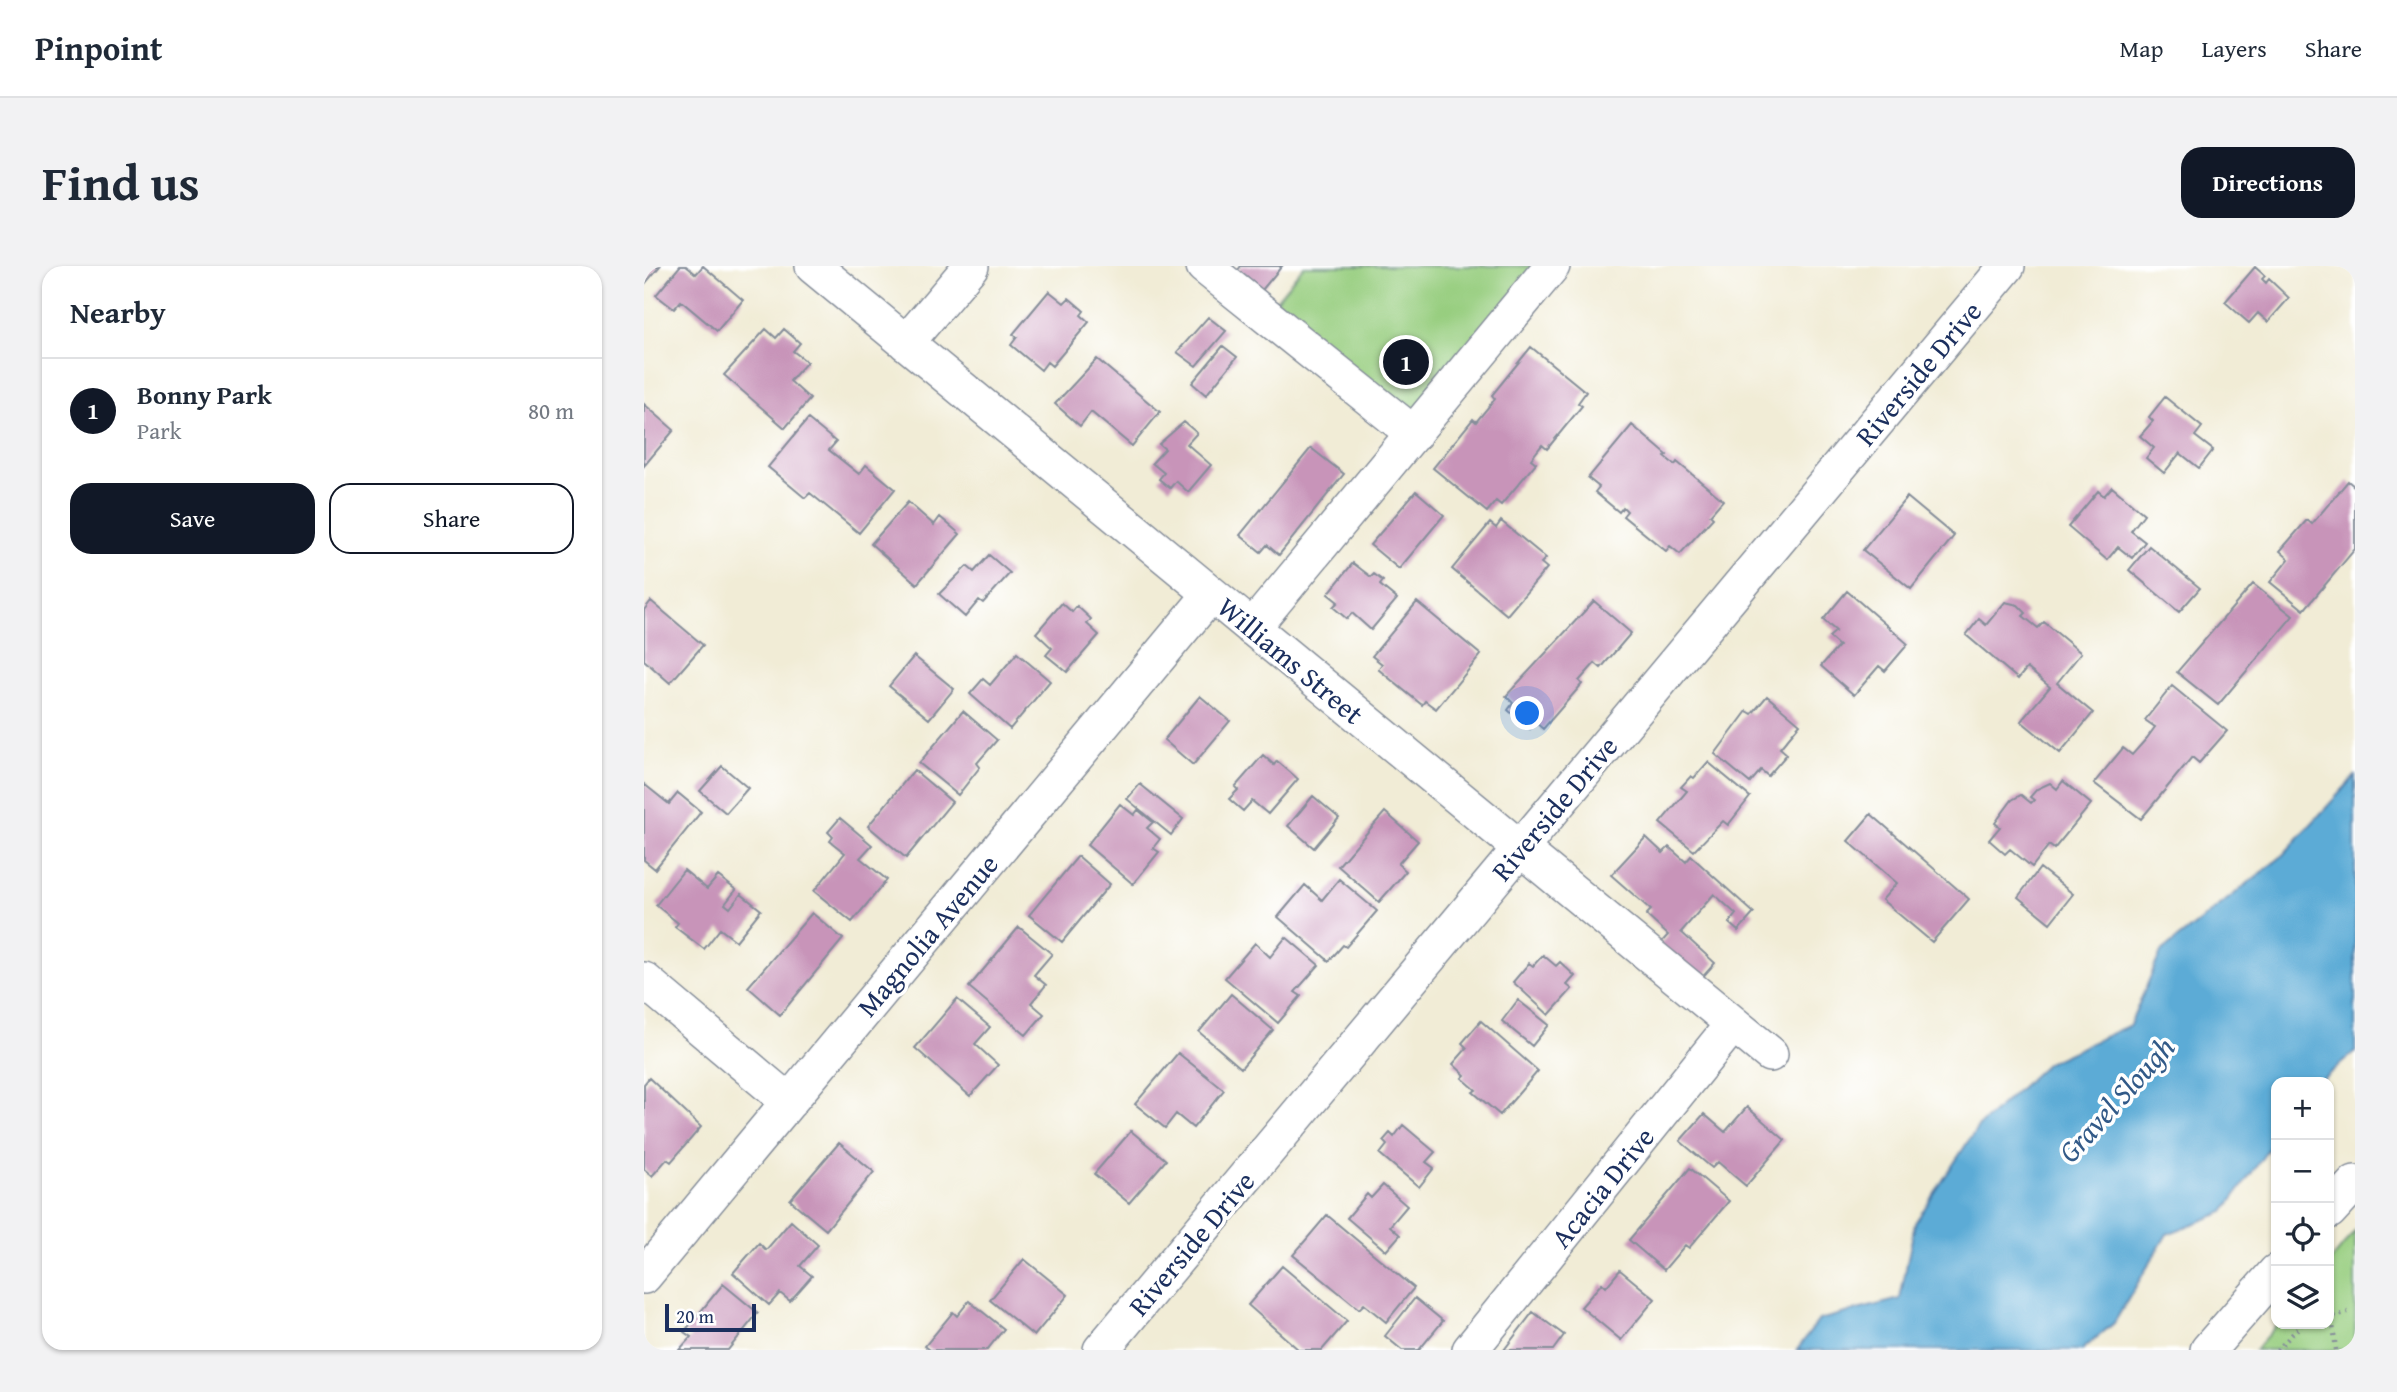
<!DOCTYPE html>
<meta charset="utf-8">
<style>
:root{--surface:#fff;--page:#f2f2f3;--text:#1f2937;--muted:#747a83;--line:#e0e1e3;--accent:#111827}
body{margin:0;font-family:"Gentium Book Plus",serif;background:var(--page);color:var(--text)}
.controls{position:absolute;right:21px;bottom:21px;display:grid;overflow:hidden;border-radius:14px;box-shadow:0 2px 5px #0004}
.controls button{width:63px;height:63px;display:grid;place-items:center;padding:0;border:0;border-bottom:2px solid var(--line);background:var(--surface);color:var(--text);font:35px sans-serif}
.scale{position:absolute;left:21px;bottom:18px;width:91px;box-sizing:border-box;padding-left:7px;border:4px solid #1b2f5e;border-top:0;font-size:19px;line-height:24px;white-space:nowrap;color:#1b2f5e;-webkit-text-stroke:5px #fff;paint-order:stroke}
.you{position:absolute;left:884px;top:448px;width:24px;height:24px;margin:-18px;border:5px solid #fff;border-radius:50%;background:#1a73e8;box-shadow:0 0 0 10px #1a73e833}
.badge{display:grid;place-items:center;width:46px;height:46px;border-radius:50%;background:var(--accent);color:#fff;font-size:23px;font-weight:700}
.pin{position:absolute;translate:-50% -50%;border:4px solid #fff;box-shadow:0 2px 7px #0006}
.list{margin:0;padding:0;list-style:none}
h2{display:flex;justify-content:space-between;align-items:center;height:91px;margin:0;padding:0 28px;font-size:30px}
h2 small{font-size:23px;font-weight:400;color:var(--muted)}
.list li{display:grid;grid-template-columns:46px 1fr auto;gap:21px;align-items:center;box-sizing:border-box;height:105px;padding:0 28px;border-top:2px solid var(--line)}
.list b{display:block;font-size:26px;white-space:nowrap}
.list p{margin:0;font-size:23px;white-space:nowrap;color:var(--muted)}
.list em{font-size:23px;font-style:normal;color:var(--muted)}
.actions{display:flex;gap:14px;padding:21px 28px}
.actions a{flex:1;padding:16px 0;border:2px solid var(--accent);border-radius:21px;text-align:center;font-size:24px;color:var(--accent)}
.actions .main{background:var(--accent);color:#fff}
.icon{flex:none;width:38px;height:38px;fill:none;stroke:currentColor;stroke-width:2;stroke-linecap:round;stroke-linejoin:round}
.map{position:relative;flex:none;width:1711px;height:1084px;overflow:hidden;border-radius:21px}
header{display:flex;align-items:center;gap:42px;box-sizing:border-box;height:98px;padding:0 35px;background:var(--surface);border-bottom:2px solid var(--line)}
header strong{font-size:33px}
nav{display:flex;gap:38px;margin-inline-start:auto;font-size:24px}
.intro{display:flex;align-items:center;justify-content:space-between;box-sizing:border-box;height:168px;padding:0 42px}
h1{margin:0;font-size:49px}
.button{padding:18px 32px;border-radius:21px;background:var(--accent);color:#fff;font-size:24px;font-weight:700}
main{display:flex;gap:42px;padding:0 42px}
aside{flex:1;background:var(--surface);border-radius:21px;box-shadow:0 2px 5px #0004}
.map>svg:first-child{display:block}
</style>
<header>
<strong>Pinpoint</strong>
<nav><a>Map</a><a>Layers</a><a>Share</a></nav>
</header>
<div class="intro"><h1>Find us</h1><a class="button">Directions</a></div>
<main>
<aside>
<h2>Nearby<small></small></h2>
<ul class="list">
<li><span class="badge">1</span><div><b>Bonny Park</b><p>Park</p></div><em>80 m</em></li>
</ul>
<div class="actions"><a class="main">Save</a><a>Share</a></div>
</aside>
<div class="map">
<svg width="1711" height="1084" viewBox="0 0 1711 1084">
<rect width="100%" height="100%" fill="#fff"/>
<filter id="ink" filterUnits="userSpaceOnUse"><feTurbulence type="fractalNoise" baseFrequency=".0143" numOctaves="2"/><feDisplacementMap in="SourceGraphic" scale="14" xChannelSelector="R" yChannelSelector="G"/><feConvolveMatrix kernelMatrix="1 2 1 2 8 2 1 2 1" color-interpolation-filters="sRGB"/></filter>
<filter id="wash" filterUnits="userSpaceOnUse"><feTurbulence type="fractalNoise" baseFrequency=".00686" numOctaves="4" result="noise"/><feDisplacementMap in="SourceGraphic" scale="28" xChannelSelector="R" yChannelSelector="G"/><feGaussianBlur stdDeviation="1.57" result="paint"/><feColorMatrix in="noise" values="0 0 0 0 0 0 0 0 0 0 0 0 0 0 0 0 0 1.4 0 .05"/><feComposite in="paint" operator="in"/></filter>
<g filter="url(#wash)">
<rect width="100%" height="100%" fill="#f1ecd6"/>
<!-- green -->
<path fill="#97ce7f" stroke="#597e6e" stroke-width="2" d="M660 0H908L768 155 627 40Z
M1711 965V1084H1611L1633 1058H1685V997Z"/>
<!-- water -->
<path fill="#5cabd6" stroke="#3c6d9a" stroke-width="2" d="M1711 510V786L1675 816H1632V872L1580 946 1523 968 1470 1057 1438 1084H1153L1175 1054 1256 1033 1271 957 1333 862 1403 797 1486 759 1517 686 1637 591Z"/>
<g id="blocks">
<!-- building -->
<path fill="#c894b9" d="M0 0H16L0 19Z
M36 0H42L52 8 59 0 99 34 73 65 37 35 30 43 12 29Z
M597 0H638L618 24 594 4Z
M1611 1 1621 10 1618 13 1622 17 1625 13 1645 32 1624 56 1614 47 1605 57 1581 36Z
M405 25 420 37 425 32 440 45 437 49 445 56 408 100 403 96 397 104 367 79 373 71 369 68Z
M564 51 582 65 552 100 533 86Z
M122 63 132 72 140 63 156 77 149 85 163 96 146 115 166 133 141 162 80 109Z
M579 80 593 91 562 129 548 117Z
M887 81 942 126 934 137 938 140 903 183 898 179 887 193 892 197 857 239 852 235 843 246 789 202 829 153 832 156 851 133 848 129Z
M453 93 516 146 488 180 447 146 436 160 411 138Z
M1521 131 1558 161 1551 170 1569 184 1555 202 1536 187 1520 207 1502 192 1510 182 1496 170 1509 155 1505 151Z
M0 138 30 164 0 200Z
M164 153 192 176 185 184 215 208 222 199 251 223 215 267 166 227 161 232 124 201Z
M540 156 553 167 543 178 567 199 544 226 532 215 526 222 515 213 520 207 508 197 521 183 515 178Z
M988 159 1023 189 1021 191 1031 199 1033 196 1079 234 1066 249 1069 252 1036 288 1026 280 1022 285 979 250 983 245 979 241 975 246 951 226 955 221 944 212Z
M667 182 700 208 635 289 623 279 617 286 596 269Z
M1704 215 1711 221V283L1660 344 1626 316 1645 293 1636 285 1663 254 1668 258Z
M1468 221 1500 248 1487 265 1501 276 1488 292 1474 281 1463 294 1424 261 1454 225 1460 230Z
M772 225 800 249 755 303 726 279Z
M1263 231 1310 270 1267 323 1219 284Z
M264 236 290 259 296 251 316 268 273 318 227 278Z
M857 255 902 292 897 297 903 302 863 349 808 303 846 257 852 262Z
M1505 280 1556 322 1535 346 1485 304Z
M345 289 366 307 339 337 335 334 321 351 295 328 323 300 330 306Z
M709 297 727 311 730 308 739 315 736 319 753 333 727 364 708 347 703 353 689 341 694 336 684 328Z
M1609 318 1649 350 1574 439 1533 406Z
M1203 325 1264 378 1241 405 1235 400 1210 429 1177 400 1195 380 1185 371 1192 365 1179 354Z
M7 335 59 379 26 417 0 394V344Z
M950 335 987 367 957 402 951 397 935 415 938 418 899 463 891 456 886 463 864 444 869 437 862 430Z
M773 336 837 389 792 443 781 435 778 439 734 403 738 398 728 390Z
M1361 336 1374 339 1382 347 1379 350 1394 362 1400 356 1437 387 1413 417 1449 447 1416 487 1377 455 1406 421 1383 402 1374 413 1322 369 1335 353 1342 359Z
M418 337 428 346 433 340 447 353 443 358 455 369 423 406 402 389 408 382 392 367Z
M373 387 406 415 366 463 326 428 339 413 346 419Z
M270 390 310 423 285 453 245 420Z
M1528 420 1583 465 1555 497 1548 491 1497 553 1450 517 1479 482 1488 489 1503 472 1511 461 1501 454Z
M556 430 586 455 549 499 520 474Z
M1123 430 1156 458 1136 482 1143 488 1124 510 1117 504 1106 517 1071 488 1103 445 1108 448Z
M319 445 353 474 333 497 336 501 314 529 275 497Z
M619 489 630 499 633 495 654 513 624 548 608 535 599 545 585 533 594 524 591 521Z
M1064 496 1106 531 1084 559 1079 555 1050 585 1016 557 1043 525 1037 521 1047 510 1050 512Z
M78 500 104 522 82 547 56 525Z
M270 504 308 536 262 592 224 560Z
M1419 515 1447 538 1410 583 1405 579 1388 601 1366 583 1361 588 1345 574 1356 561 1351 557 1368 534 1377 529 1387 537 1390 534 1386 531 1393 523 1406 517 1413 523Z
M0 518 25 538 34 527 57 546 11 603 0 594Z
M496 518 539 553 527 569 483 533Z
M669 530 695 552 670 582 644 560Z
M476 538 490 549 494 544 509 556 503 562 516 573 509 582 515 586 489 618 443 579Z
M741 546 774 575 754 598 762 605 735 636 694 600Z
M1227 548 1325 633 1288 676 1238 634 1253 617 1204 575Z
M196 552 228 579 216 592 243 614 208 656 170 625 201 587 186 575 189 571 184 566Z
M1002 571 1019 587 1025 581 1042 596 1047 590 1110 647 1094 665 1085 657 1092 648 1070 628 1037 666 1071 697 1055 715 1015 679 1024 669 1002 649 1007 644 967 609Z
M434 590 466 618 418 676 385 649Z
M1396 602 1429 628 1406 657 1374 631Z
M40 604 63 623 74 610 92 624 81 638 86 642 97 628 117 644 92 675 76 663 60 683 31 661 34 657 12 639Z
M695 613 733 645 702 681 699 679 685 695 634 651 661 619 678 634Z
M168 647 199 673 136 749 104 721Z
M375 661 408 688 390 709 402 719 387 737 400 748 382 769 325 721Z
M642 671 675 699 651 726 657 730 634 757 581 712 611 677 626 691Z
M899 689 912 700 916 696 931 710 923 719 928 723 905 749 869 716 885 697 889 700Z
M587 728 629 764 597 802 555 766Z
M313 733 346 761 331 778 354 799 326 830 271 782Z
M874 734 905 759 888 780 858 755Z
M837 755 894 805 856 849 829 826 832 824 818 812 821 809 809 798 823 782 818 777Z
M534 787 580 824 549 862 532 848 521 862 491 838Z
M5 812 57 861 27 896 23 893 8 910 0 903V818Z
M1103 841 1141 874 1102 920 1074 896 1068 902 1036 875 1060 848 1081 866Z
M759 859 791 886 782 896 790 902 775 921 736 888 743 879 739 875 746 867 750 871Z
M487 865 522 894 485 937 450 908Z
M195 877 230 906 182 964 146 934Z
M1046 902 1085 935 1045 982 1041 979 1020 1004 985 974Z
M739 919 763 940 746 960 756 969 742 985 703 952 723 928 727 932Z
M683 949 770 1022 742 1056 720 1038 715 1043 649 989Z
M147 955 174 979 156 1000 168 1010 146 1035 136 1027 125 1039 89 1007 115 977 122 984Z
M380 993 424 1029 390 1070 346 1034Z
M638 1000 703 1055 678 1084H655L604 1039Z
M976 1004 1011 1033 977 1074 937 1041 958 1017 962 1021Z
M79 1018 114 1047 84 1084H35L47 1071 40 1066Z
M771 1032 799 1055 775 1084H758L741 1070Z
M325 1035 360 1063 343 1084H286L281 1080 309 1046 313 1050Z
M889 1046 920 1069 909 1084H860Z"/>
</g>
</g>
<g filter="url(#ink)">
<use href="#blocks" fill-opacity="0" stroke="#868e9a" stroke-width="2"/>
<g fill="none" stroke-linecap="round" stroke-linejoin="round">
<!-- minor casing -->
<g stroke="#868e9a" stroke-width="38">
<path id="minor" d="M169 0 1126 788
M560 0 770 168
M262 77 327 0
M608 362 908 0
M0 714 145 836
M1685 945 1711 917
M0 1010 567 328
M457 1084 1363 0
M826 1084 1089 758
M1564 1084 1632 1006"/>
</g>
<!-- path -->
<path stroke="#868e9a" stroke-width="4.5" stroke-dasharray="2 5" stroke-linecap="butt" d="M1633 1084 1658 1058
M1692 1084 1688 1051 1704 1046"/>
<!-- minor -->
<use href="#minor" stroke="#fff" stroke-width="35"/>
</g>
</g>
<g text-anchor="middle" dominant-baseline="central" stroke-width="7" stroke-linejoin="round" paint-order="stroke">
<!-- street labels -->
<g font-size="28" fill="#1b2f5e" stroke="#fff">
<text transform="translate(1274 107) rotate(-50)">Riverside Drive</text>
<text transform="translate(647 394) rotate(40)">Williams Street</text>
<text transform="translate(910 542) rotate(-50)">Riverside Drive</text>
<text transform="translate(283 669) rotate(-50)">Magnolia Avenue</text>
<text transform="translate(958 921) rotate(-51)">Acacia Drive</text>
<text transform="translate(547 977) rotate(-50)">Riverside Drive</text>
</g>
<!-- water labels -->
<g font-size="30" font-style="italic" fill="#325a88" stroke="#fff">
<text transform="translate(1472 833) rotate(-48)">Gravel Slough</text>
</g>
</g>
</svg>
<div class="controls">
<button>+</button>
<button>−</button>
<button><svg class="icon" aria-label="locate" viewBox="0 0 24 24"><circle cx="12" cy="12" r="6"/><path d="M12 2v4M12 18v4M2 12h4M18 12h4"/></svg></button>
<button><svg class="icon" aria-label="layers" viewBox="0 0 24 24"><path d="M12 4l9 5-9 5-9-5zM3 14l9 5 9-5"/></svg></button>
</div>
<div class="scale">20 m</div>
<div class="you"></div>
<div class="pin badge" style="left:762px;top:96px">1</div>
</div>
</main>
